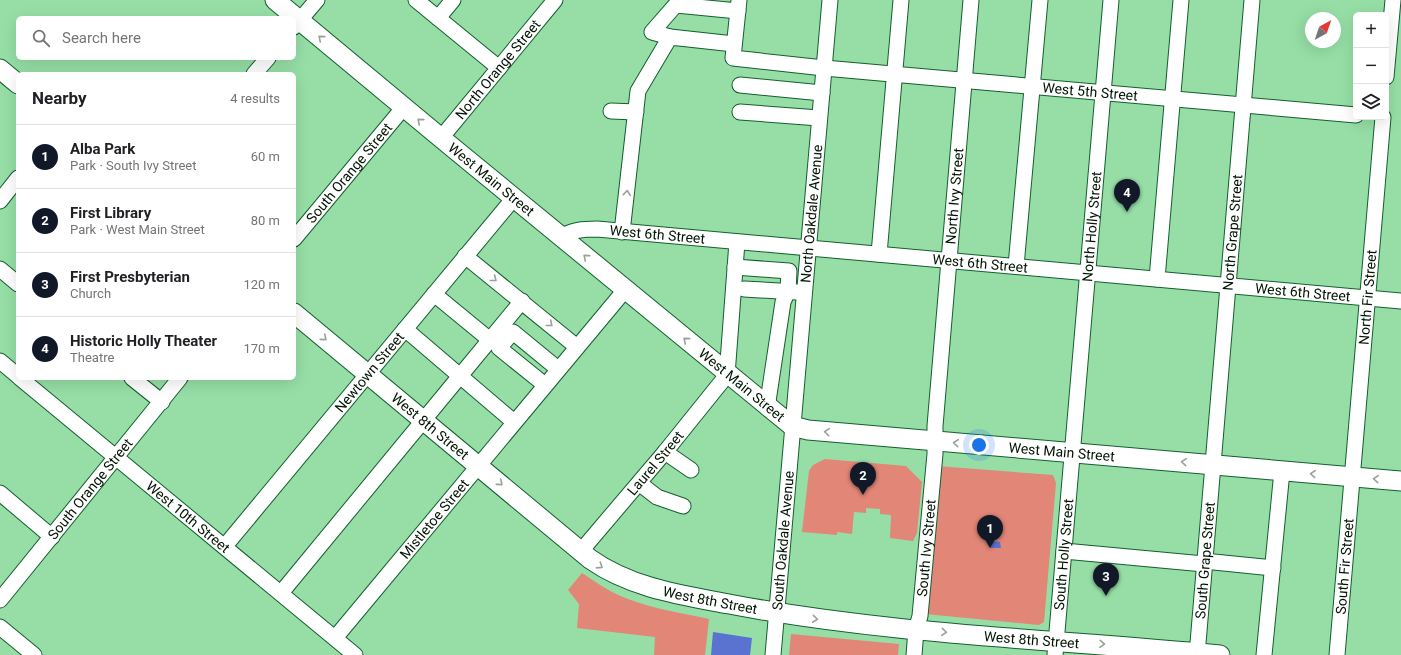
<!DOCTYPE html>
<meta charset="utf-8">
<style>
body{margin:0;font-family:Roboto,sans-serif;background:#f6f6f6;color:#202124}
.controls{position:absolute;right:12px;top:12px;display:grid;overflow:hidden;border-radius:6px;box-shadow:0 4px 16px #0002}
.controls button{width:36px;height:36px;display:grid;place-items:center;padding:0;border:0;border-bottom:1px solid #e0e0e0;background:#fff;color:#202124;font:20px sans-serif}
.compass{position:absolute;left:1305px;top:12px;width:36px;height:36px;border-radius:50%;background:#fff;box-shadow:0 4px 16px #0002;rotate:40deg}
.you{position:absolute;left:979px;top:445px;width:14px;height:14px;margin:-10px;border:3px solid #fff;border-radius:50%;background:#1a73e8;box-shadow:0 0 0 6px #1a73e833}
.badge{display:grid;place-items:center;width:26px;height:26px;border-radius:50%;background:#111827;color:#fff;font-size:13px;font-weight:700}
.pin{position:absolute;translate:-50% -33px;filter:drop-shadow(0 1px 2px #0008)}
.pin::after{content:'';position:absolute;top:21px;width:14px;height:12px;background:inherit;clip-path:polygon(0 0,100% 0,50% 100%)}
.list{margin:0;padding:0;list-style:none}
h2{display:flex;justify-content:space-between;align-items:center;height:52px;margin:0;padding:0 16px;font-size:17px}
h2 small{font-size:13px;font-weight:400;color:#757577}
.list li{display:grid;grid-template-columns:26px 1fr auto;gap:12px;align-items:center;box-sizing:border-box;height:64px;padding:0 16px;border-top:1px solid #e0e0e0}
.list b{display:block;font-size:15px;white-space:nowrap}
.list p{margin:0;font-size:13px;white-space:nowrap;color:#757577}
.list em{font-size:13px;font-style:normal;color:#757577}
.icon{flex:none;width:22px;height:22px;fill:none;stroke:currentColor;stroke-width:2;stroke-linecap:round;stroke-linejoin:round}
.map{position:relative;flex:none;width:1401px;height:655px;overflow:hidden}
.search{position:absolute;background:#fff;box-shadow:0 4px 16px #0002;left:16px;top:16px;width:280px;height:44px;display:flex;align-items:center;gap:10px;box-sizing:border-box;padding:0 14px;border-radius:6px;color:#757577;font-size:15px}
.panel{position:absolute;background:#fff;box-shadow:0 4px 16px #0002;left:16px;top:72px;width:280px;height:308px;border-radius:6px}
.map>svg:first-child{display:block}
.green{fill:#e28677}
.water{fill:#5a73d0}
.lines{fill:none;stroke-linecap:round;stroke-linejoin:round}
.minor-casing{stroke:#125f2e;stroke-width:17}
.major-casing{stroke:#125f2e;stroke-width:21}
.minor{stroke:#fff;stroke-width:15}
.major{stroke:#fff;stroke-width:19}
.oneway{stroke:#99a19a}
.labels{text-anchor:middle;stroke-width:4;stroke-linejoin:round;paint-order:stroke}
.street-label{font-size:14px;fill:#001302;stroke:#d2f6d9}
</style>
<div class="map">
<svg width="1401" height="655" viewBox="0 0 1401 655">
<rect width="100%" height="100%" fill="#96dea6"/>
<g class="green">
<path d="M825,459L906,466L922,482L917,533L913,541L890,538L891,515L880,514V509L866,508V513L854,512L852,534L837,532V535L802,532L809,471L813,465Z"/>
<path d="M937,466L1053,475L1056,483L1044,622L1039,625L925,614Z"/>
<path d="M582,573C597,583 611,593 628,599C654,609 682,613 709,619L705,655H654L655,637L577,628L579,604L568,590Z"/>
<path d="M791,634L899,644L898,655H789Z"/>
</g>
<g class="water">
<path d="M990,541L1000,542L1001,548H990Z"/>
<path d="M713,632L752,638L750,655H711Z"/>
</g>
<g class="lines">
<defs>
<g id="minor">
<path d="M416,0L499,68"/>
<path id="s1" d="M739,0L733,58L824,68L1356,115"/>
<path d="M676,5L738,11"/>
<path d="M438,18L453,0"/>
<path d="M294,27L317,0"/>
<path d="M670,37L652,32L680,0"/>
<path d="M254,74L268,58"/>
<path d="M1386,77L1393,0"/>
<path d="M740,85L822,93"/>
<path d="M611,111L636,112"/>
<path d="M740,112L819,118"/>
<path id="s2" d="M441,138L555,0"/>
<path d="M0,201L18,178"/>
<path d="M622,232L638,91L670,37L734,44"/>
<path id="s3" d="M561,237C572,230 583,229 597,229L1401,301"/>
<path id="s4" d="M294,239L404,107"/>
<path d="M879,254L901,0"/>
<path d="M465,256L577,347"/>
<path d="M1016,266L1040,0"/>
<path d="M735,267L789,271L788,291L783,302L767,408"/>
<path d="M0,269L18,284"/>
<path d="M1157,279L1181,0"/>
<path d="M744,289L797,292"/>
<path d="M434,294L490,340"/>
<path d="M0,361L18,376"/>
<path id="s5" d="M20,378L355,655"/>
<path d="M132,378L162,402"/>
<path d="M545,385L499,348L513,332L558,369"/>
<path d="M514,422L460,376L522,301"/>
<path d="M665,452L691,470"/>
<path d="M639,483L657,497L683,506"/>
<path d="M0,493L52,537"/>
<path id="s6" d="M225,546L514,198"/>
<path id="s7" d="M581,551L665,452L727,375L737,242"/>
<path d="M1064,551L1204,564"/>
<path d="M1204,561L1273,568"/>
<path d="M281,593L460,376L405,329"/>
<path id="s8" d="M0,600L180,378"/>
<path d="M0,627L34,655"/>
<path id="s9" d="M335,638L625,290"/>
<path id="s10" d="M773,655L830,0"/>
<path id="s11" d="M914,655L916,630L920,616L935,454V426L971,0"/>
<path id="s12" d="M1055,655L1111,0"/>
<path id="s13" d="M1197,655L1252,0"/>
<path d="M1264,655L1282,471"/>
<path id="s14" d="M1337,655L1383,117"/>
</g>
<g id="major">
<path id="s15" d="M275,0L441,138L792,426L808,430L1401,481"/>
<path d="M0,69L18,84"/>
<path id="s16" d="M294,313L590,559C631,588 681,595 729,604C891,635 1056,639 1220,655"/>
</g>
</defs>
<use href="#minor" class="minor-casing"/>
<use href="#major" class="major-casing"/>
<use href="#minor" class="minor"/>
<use href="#major" class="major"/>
</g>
<defs><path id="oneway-chevron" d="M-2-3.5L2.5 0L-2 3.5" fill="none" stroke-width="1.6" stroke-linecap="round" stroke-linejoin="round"/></defs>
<g class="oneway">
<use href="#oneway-chevron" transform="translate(321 38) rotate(-140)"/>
<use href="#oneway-chevron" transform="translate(420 121) rotate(-139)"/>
<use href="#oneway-chevron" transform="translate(627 193) rotate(-84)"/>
<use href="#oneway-chevron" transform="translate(586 257) rotate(-140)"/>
<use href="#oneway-chevron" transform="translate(494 279) rotate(38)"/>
<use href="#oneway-chevron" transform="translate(550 324) rotate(39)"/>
<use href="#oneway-chevron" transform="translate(324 338) rotate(40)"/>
<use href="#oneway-chevron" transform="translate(686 340) rotate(-140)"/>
<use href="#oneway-chevron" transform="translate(827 432) rotate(-175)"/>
<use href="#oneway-chevron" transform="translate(956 443) rotate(-175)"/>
<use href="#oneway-chevron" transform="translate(1184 462) rotate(-175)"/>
<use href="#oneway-chevron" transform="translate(1313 474) rotate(-175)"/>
<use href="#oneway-chevron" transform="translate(1376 479) rotate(-175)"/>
<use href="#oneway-chevron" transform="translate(500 483) rotate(40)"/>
<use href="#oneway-chevron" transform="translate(600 566) rotate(33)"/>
<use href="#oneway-chevron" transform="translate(815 619) rotate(6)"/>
<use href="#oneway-chevron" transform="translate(944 632) rotate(5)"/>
<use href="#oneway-chevron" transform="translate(1102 644) rotate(4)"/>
</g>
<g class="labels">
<g class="street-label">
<text dy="5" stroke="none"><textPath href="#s2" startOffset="89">North Orange Street</textPath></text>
<text dy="5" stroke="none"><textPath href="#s1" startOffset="417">West 5th Street</textPath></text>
<text dy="5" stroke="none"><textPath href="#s4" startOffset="86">South Orange Street</textPath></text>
<text dy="5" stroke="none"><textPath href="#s15" startOffset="281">West Main Street</textPath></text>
<text dy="5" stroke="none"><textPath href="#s11" startOffset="461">North Ivy Street</textPath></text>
<text dy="5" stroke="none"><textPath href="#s10" startOffset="443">North Oakdale Avenue</textPath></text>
<text dy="5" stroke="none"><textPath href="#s12" startOffset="430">North Holly Street</textPath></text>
<text dy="5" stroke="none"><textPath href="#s13" startOffset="424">North Grape Street</textPath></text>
<text dy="5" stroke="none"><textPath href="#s3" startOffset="98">West 6th Street</textPath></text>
<text dy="5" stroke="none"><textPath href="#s3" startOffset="422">West 6th Street</textPath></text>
<text dy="5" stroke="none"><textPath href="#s3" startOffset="746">West 6th Street</textPath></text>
<text dy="5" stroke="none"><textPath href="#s14" startOffset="359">North Fir Street</textPath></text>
<text dy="5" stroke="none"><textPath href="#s6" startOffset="226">Newtown Street</textPath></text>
<text dy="5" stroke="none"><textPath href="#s15" startOffset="605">West Main Street</textPath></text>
<text dy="5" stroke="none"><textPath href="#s16" startOffset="177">West 8th Street</textPath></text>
<text dy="5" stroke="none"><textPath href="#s15" startOffset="941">West Main Street</textPath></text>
<text dy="5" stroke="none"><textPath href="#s7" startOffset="115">Laurel Street</textPath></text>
<text dy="5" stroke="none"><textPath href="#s8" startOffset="143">South Orange Street</textPath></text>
<text dy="5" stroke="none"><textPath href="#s5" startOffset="218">West 10th Street</textPath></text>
<text dy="5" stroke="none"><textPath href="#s9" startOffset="155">Mistletoe Street</textPath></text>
<text dy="5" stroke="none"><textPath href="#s10" startOffset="115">South Oakdale Avenue</textPath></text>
<text dy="5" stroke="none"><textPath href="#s11" startOffset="108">South Ivy Street</textPath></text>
<text dy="5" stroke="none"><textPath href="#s12" startOffset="101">South Holly Street</textPath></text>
<text dy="5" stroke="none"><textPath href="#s13" startOffset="95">South Grape Street</textPath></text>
<text dy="5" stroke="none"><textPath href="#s14" startOffset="89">South Fir Street</textPath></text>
<text dy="5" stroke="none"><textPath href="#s16" startOffset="513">West 8th Street</textPath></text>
<text dy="5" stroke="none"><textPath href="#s16" startOffset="837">West 8th Street</textPath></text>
</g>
</g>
</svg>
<div class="controls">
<button>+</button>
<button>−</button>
<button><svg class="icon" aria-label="layers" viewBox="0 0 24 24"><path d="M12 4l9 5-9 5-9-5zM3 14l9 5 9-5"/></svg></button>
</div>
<svg class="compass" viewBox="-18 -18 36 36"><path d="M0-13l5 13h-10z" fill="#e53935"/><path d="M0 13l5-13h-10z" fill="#757577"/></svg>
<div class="you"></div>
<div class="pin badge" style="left:990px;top:548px">1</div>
<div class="pin badge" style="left:863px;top:495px">2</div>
<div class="pin badge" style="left:1106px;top:596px">3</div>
<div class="pin badge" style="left:1127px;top:212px">4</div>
<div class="search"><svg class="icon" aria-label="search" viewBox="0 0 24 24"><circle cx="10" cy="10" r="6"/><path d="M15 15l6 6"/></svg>Search here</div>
<section class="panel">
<h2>Nearby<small>4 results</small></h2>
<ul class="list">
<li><span class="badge">1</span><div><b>Alba Park</b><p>Park · South Ivy Street</p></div><em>60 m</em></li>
<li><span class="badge">2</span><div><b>First Library</b><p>Park · West Main Street</p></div><em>80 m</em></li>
<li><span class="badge">3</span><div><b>First Presbyterian</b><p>Church</p></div><em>120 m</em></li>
<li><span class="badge">4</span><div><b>Historic Holly Theater</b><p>Theatre</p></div><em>170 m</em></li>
</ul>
</section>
</div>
